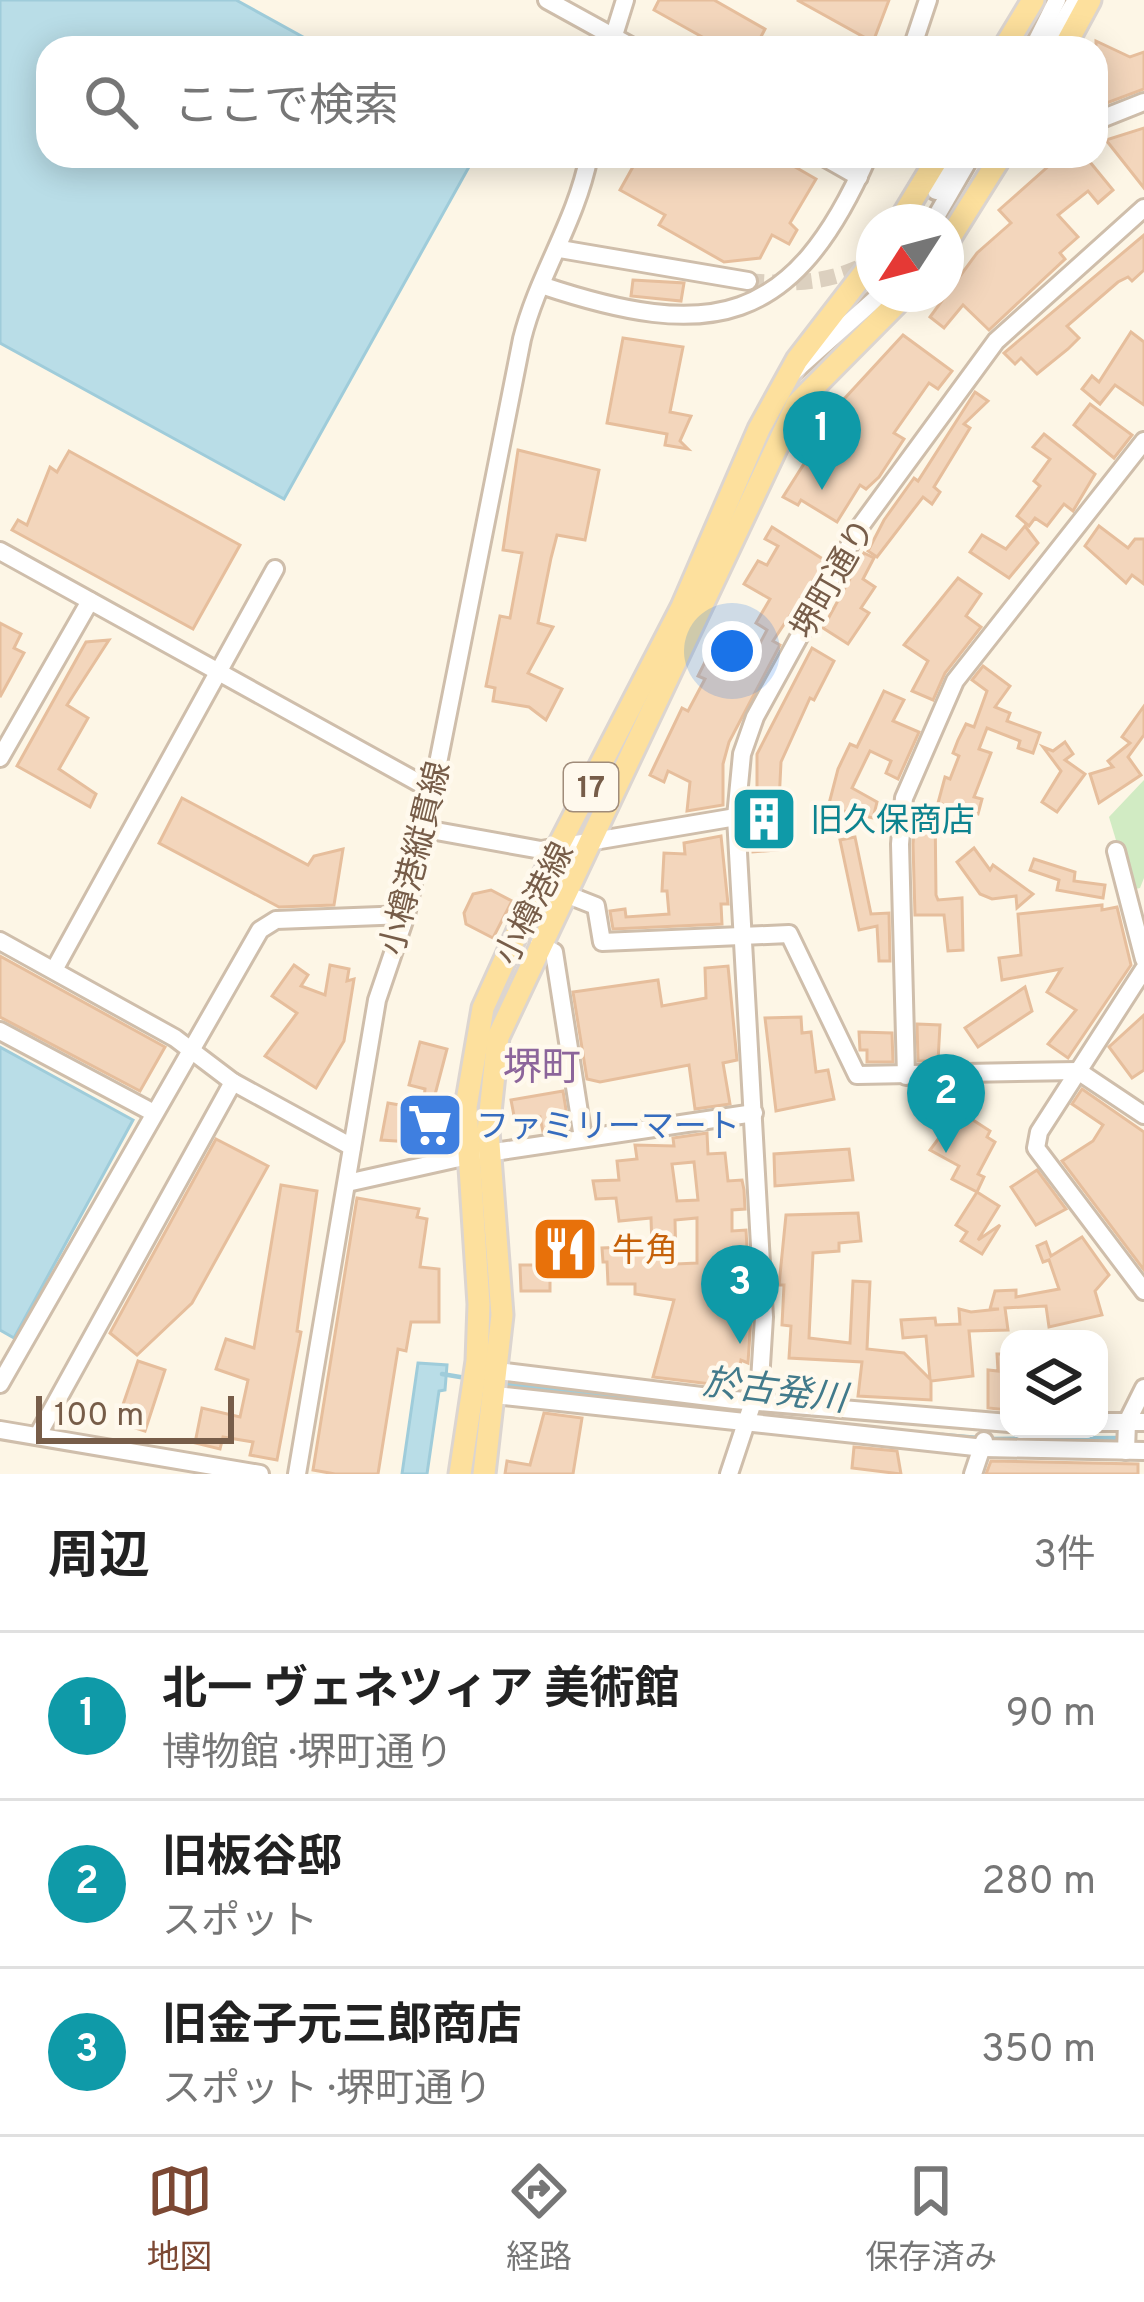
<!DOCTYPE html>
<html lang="ja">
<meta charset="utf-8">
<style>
body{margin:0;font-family:Overpass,"Noto Sans JP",sans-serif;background:#f6f6f6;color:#222}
.controls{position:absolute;right:36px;bottom:36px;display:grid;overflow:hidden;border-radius:24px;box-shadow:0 6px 30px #0003}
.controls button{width:108px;height:108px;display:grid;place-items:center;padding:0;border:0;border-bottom:3px solid #e0e0e0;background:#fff;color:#222;font:60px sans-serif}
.compass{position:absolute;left:856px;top:204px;width:108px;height:108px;border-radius:50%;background:#fff;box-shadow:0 6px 30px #0003;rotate:234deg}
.scale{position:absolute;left:36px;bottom:30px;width:198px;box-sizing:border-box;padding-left:12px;border:6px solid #775d49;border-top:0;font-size:33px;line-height:42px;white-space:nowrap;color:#775d49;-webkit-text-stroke:9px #fff9ed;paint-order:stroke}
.you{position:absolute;left:732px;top:651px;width:42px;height:42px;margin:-30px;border:9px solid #fff;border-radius:50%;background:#1a73e8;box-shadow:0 0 0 18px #1a73e833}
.badge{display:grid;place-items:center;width:78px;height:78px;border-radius:50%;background:#7c4833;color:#fff;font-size:39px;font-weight:700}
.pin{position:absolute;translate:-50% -99px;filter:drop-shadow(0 3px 6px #0008)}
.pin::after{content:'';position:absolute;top:63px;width:42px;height:36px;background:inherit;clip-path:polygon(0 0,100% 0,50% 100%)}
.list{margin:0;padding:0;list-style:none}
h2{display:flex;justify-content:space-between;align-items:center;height:156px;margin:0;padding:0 48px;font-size:51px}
h2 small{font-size:39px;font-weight:400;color:#767676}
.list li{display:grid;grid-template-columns:78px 1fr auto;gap:36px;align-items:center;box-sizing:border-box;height:168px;padding:0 48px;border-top:3px solid #e0e0e0}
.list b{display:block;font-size:45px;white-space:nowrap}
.list p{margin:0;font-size:39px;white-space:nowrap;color:#767676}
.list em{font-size:39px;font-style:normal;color:#767676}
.icon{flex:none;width:66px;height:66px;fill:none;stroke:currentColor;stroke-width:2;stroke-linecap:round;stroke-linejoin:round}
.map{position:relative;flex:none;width:1144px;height:1474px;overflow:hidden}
.search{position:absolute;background:#fff;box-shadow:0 6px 30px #0003;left:36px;right:36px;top:36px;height:132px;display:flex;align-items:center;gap:30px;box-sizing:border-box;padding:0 42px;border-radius:36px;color:#767676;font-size:45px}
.sheet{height:660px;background:#fff}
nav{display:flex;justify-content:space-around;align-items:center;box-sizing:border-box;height:168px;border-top:3px solid #e0e0e0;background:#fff;font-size:33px;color:#767676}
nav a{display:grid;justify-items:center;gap:6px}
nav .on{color:#7c4833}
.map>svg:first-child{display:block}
.green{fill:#d1ebc3}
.water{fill:#b9dde7;stroke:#9fccda;stroke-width:3}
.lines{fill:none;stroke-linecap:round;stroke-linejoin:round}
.stream{stroke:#9fccda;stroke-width:4.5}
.building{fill:#f3d6bc;stroke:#e6be9c;stroke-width:3;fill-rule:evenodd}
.minor-tunnel{stroke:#dcd0bf;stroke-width:16;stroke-dasharray:16 8;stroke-linecap:butt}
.minor-casing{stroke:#cfbeab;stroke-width:22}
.major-casing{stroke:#dcd5d0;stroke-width:27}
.minor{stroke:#fff;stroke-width:16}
.major{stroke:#fde09d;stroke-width:21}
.labels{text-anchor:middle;stroke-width:9;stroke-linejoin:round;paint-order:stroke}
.shield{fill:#fff9ed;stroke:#a08c7a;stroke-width:3}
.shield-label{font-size:30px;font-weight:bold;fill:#775d49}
.street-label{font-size:33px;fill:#775d49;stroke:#fff9ed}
.culture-label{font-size:33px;fill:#0d838f;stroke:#fff9ed;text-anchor:start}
.shop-label{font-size:33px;fill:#366cbe;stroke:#fff9ed;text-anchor:start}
.food-label{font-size:33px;fill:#c56008;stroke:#fff9ed;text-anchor:start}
.water-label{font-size:36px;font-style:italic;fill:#427a8b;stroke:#fff9ed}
.quarter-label{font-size:39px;fill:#8c659b;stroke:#fff9ed}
</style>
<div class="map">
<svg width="1144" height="1474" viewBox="0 0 1144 1474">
<rect width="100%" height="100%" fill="#fdf6e6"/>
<path class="green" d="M1144,780V878L1140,888L1131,890L1109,817Z"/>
<g class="water">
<path d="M0,0H236L323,48H48V156H475L284,499L0,343Z"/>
<path d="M0,1047L133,1120L14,1338L0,1330Z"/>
<path d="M418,1363L447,1365L445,1390L439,1391L427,1474H402Z"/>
</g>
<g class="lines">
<g class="stream">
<path d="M442,1374L466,1378"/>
<path d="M501,1384L746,1414"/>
<path d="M942,1435L979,1438"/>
<path d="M990,1439L1117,1438"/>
</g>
</g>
<g class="building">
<path d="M659,0H714L765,29L755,48H722L654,10Z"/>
<path d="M797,0H889L873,42Z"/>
<path d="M1096,41L1130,57L1144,52V89L1096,107Z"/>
<path d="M1144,128V188L1106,140Z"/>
<path d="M639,156H776L816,179L790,223L797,230L789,244L772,235L760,258L724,262L659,225L665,215L620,190Z"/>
<path d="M1060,156L1064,161L1085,156L1113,190L1098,203L1088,191L1058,215L1078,237L1060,253L1065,259L989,330L963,305L944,328L930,317L977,253L1011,223L999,210Z"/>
<path d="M1144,235V270L1132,281L1128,277L1118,282L1067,326L1079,338L1068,349L1037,374L1021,358L1015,364L1004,353Z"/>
<path d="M633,280L684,283L681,301L631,296Z"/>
<path d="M1131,332L1144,342V405L1115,385L1100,404L1082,389L1092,376L1099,382Z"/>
<path d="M903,335L952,371L938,389L929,383L894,433L904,439L879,477L866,489L860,485L837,522L801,500L798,505L783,497L812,451L804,445L810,436Z"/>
<path d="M623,338L683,347L670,412L691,416L680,441L688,449L665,445L667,434L607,423Z"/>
<path d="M975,392L988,401L964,424L970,428L934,487L940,492L932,504L923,497L877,557L868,551L884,520L914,478L918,481Z"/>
<path d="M1090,404L1132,435L1114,458L1074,425Z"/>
<path d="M1044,434L1095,474L1073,511L1064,504L1047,526L1035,518L1029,526L1017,516L1040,486L1034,481L1050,459L1033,447Z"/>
<path d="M518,450L599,470L585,540L557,535L551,558L538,623L553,627L528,673L562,689L546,720L529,707L493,701L495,688L486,686L500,616L510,618L522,553L503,550Z"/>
<path d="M69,451L240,545L193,629L12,530L18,520L27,525L50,467L57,472Z"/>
<path d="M1025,526L1038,543L1009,578L970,552L982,535L1006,549Z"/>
<path d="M1099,526L1128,548L1135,539H1144V584L1132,575L1126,583L1085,546Z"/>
<path d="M772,527L826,561L773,641L780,645L729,742L723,764V805L687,811L690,782L668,771L664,782L650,775L682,708L688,711L705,679L698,676L713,646L752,658L767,630L756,623L770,599L744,584L758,561L767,565L778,546L765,539Z"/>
<path d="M864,553L874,558L863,579L875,587L861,608L869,613L848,644L823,628Z"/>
<path d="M958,578L981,594L966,616L981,627L945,673L933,700L912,691L928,661L904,645Z"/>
<path d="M0,623L21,634L14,648L24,653L0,697Z"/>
<path d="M109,640L67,705L88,718L59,769L96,794L90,807L17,766L86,642Z"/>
<path d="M812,648L834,661L814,700L810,698L781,762L779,803H773L778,850L753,852L750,802L751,794H757V754Z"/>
<path d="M983,666L1010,686L995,707L1010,713L1007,721L1040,733L1033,753L1018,748L1020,741L987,728L979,749L991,753L974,797L982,799L978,814L938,803L945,777L950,779L959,756L953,753L958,740L966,724L974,727L987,691L972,680Z"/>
<path d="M884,691L904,700L893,721L919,732L898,779L886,773L891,761L870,751L852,788L877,802L873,818L844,811L841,822L825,819L838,769L850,744L857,747Z"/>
<path d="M1144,706V735L1128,757L1141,775L1099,803L1090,774L1113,767L1108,761L1130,743L1122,737Z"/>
<path d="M1065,742L1073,754L1065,760L1085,774L1057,812L1042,802L1061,771L1043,747L1053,751Z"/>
<path d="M182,798L308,865L314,856L343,849L334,905L279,907L159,843Z"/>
<path d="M923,806L935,807L936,895L938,900L962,898L963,950L948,951L944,915H915L913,844L916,808Z"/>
<path d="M721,836L728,904H721L722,924L613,929L610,911L625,909L626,917L669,914L667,891H662L664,853L685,854L684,843Z"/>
<path d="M855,837L871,914L889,913L890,961H879L877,926L859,930L840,840Z"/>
<path d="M974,848L990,870L993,865L1033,894L1017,908L1016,896L992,899L980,894L957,862Z"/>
<path d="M1034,859L1075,872L1074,881L1105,885L1103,898L1057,890L1059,880L1030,870Z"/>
<path d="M491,890L512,901L493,938L466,924L464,913L473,894Z"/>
<path d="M1102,905V910L1117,907L1131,965L1068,1058L1048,1044L1076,1010L1047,992L1061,969L1002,980L999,958L1021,955L1018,914Z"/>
<path d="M0,956L165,1047L140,1091L0,1017Z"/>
<path d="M294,965L308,975L301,986L325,995L330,965L349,969L347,981L354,979L344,1041L316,1088L265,1056L297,1013L272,996Z"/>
<path d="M728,966L737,1060L723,1063L730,1104L695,1109L689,1065L600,1082L587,1079L573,992L658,980L662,1006L706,998L705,968Z"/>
<path d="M1025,987L1032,1011L978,1047L965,1028Z"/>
<path d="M1144,1015V1070L1132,1078L1109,1047Z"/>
<path d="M801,1017L802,1033L811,1032L816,1072L828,1070L834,1099L776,1111L765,1018Z"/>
<path d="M917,1024L940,1025L938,1061H918Z"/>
<path d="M859,1032L892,1033L893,1062H867V1050H860Z"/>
<path d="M420,1042L447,1049L432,1106L436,1107L433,1133L428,1143L381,1140L388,1103L423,1109L425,1089L409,1085Z"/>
<path d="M1082,1089L1144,1132V1270L1062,1161L1093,1141L1103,1125L1072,1104Z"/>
<path d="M563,1091L569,1128L543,1132L540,1117L515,1121L511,1100Z"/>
<path d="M959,1111L990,1131L987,1137L995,1142L978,1174L984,1177L977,1192L952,1179L959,1166L930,1150Z"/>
<path d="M707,1133L708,1154L725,1153L728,1181L742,1180L744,1190L745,1209L732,1210V1231L746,1230L751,1317L748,1363L741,1360L736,1387L653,1377L674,1300L635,1294V1284H608L607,1262H603L602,1248L652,1246L651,1218L619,1221L616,1198L596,1199L593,1181L619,1180L617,1161L637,1159L635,1145L674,1146L673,1138ZM694,1162L698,1200L677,1201L672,1164ZM697,1218V1263L676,1264L675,1220Z"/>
<path d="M216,1139L268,1166L192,1303L137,1355L110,1333Z"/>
<path d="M849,1149L853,1180L775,1186L774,1154Z"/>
<path d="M1037,1170L1066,1209L1036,1225L1011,1187Z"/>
<path d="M281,1185L317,1191L297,1331L301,1332L277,1460L250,1455L253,1442L223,1437L220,1449L195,1443L202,1408L240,1417L248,1380L216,1369L226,1339L254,1348Z"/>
<path d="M977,1192L999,1206L978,1240L1000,1225L982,1254L961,1241L967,1232L956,1225Z"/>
<path d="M357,1198L419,1209L417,1217L427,1219L420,1267L439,1269V1322H411L406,1351L398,1349L378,1474H335L313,1470Z"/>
<path d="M858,1213L861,1241L839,1243V1251L813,1253L809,1338L850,1343L853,1281L870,1282L867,1349L904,1353L930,1379L926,1336L903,1338L901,1320L935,1318L936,1325L960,1324L959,1309L971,1312L999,1309H990L995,1291L1016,1290V1297L1059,1289L1049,1260L1043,1262L1037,1246L1046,1242L1051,1256L1082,1237L1109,1275L1095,1291L1102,1315L1049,1327L1046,1306L1005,1308L1008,1330L969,1331L973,1376L931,1381V1400L858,1396L862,1362L789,1358L791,1326L782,1325L784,1285H779L786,1215Z"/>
<path d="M593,1232L594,1258L544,1260L543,1235Z"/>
<path d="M520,1265H550V1291H521Z"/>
<path d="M997,1354H1009V1410L988,1408V1370L998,1371Z"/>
<path d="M138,1361L165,1370L145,1431L117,1422Z"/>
<path d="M544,1413L582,1418L573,1474H505L507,1461L530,1465Z"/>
<path d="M854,1447L897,1451L901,1474L852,1468Z"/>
<path d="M991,1461L1138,1464V1474H986Z"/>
</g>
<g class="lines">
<g class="minor-tunnel">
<path d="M919,222L936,191"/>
<path d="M748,281C794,285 832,283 873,261"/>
</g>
<defs>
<g id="minor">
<path d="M547,0L634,48"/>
<path d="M610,48L625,0"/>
<path d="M912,48L928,0"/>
<path d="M1033,48L1057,0"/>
<path d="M1047,48L1076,0"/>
<path d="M1096,121L1144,102"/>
<path d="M822,156L859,177"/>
<path d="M936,191L957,156"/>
<path d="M933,222L971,156"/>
<path d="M560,249L748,281"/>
<path d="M541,285C711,342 793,327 868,156"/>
<path d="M789,376L881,294"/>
<path d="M0,551L432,790"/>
<path d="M0,758L90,601"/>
<path d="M425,829L541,850L736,817"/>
<path d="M1116,851L1144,959"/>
<path d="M563,893L596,906L602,942L789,934L857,1075L1078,1071L1144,1115"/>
<path d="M0,941L175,1038L233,1082L352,1147"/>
<path d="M539,944L554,952L583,1138"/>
<path d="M1144,969L1039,1132L1036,1148L1144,1291"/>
<path d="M54,970L275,569"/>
<path d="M0,1031L152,1112"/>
<path d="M906,1076L900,844L904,798L955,681L1144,441"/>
<path d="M347,1183L468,1156L754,1113"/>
<path d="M498,1371L734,1400L1009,1423"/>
<path d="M0,1384L260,930L276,920L406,915"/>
<path d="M495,1395L984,1448L1144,1451"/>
<path d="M1099,1422H1144"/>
<path d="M0,1430L260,1474"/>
<path d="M38,1435L233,1082"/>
<path d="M1126,1451L1127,1422L1144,1388"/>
<path d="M297,1474L377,1000L406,915L425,829L522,339C538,275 576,222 589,156"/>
<path d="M729,1474L760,1381L764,1317L736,817L742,754L755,717L859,528L996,341L1144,208"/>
<path d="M973,1474L984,1441"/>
</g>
<g id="major">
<path d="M1004,48L1033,0"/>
<path d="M1064,48L1090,0"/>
<path d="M899,222L939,156"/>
<path d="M946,244L1001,156"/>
<path d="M460,1474L477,1361L479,1304L466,1107L483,1008L541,880L682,607L759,429L797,360L874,260"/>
<path d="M484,1474L502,1315L488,1131L498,1037L797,404L906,294"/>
</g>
</defs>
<use href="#minor" class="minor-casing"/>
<use href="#major" class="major-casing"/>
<use href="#minor" class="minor"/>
<use href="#major" class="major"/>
</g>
<defs>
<symbol id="building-square" viewBox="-11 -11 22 22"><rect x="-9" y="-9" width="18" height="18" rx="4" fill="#0f9aa8" stroke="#fff9ed"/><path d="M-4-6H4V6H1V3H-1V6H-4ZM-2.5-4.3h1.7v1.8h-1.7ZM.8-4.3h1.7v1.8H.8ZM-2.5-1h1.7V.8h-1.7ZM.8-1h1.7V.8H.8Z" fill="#fff"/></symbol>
<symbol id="supermarket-square" viewBox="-11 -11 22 22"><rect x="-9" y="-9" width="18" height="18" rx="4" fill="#3f7fe0" stroke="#fff9ed"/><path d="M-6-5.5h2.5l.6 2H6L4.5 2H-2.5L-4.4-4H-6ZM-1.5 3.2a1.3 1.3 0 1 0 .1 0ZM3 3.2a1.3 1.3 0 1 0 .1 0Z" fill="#fff"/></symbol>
<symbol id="restaurant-square" viewBox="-11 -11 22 22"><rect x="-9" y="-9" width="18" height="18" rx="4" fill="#e8710a" stroke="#fff9ed"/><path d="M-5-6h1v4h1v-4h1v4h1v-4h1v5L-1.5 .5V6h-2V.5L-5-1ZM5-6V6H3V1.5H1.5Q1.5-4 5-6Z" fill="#fff"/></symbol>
</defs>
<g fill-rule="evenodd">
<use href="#building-square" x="726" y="781" width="76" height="76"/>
<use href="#supermarket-square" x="392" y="1087" width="76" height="76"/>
<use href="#restaurant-square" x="527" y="1211" width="76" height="76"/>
</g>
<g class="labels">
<rect class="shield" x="564" y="763" width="54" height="48" rx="9"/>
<g class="shield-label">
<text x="591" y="797">17</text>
</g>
<g class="street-label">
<text transform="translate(832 578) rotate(-60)" y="12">堺町通り</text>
<text transform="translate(414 858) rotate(-76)" y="12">小樽港縦貫線</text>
<text transform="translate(533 903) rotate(-63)" y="12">小樽港線</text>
</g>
<g class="culture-label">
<text x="810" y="831">旧久保商店</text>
</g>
<g class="shop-label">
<text x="476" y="1137">ファミリーマート</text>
</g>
<g class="food-label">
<text x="612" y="1261">牛角</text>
</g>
<g class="water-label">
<text transform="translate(775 1389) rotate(7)" y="13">於古発川</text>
</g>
<g class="quarter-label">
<text x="542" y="1080">堺町</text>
</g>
</g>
</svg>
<div class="controls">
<button><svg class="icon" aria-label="layers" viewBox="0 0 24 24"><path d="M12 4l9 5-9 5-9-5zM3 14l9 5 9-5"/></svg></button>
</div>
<svg class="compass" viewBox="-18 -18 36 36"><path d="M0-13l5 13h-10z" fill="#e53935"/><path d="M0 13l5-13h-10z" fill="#767676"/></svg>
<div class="scale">100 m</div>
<div class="you"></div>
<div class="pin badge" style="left:822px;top:490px;background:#0f9aa8">1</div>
<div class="pin badge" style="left:946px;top:1153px;background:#0f9aa8">2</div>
<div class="pin badge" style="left:740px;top:1344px;background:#0f9aa8">3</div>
<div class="search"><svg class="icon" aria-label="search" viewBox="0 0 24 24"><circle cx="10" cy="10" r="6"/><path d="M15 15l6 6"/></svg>ここで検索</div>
</div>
<section class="sheet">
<h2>周辺<small>3件</small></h2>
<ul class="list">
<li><span class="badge" style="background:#0f9aa8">1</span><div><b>北一 ヴェネツィア 美術館</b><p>博物館 · 堺町通り</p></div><em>90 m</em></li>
<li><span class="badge" style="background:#0f9aa8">2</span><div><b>旧板谷邸</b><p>スポット</p></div><em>280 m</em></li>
<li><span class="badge" style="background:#0f9aa8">3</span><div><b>旧金子元三郎商店</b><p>スポット · 堺町通り</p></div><em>350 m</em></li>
</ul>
</section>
<nav>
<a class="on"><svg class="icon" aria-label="map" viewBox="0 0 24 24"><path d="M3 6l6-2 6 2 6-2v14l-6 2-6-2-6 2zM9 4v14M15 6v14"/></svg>地図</a>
<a><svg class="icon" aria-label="directions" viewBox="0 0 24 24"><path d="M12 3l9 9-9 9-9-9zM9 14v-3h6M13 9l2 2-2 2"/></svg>経路</a>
<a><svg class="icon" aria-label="saved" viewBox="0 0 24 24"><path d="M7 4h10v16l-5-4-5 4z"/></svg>保存済み</a>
</nav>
